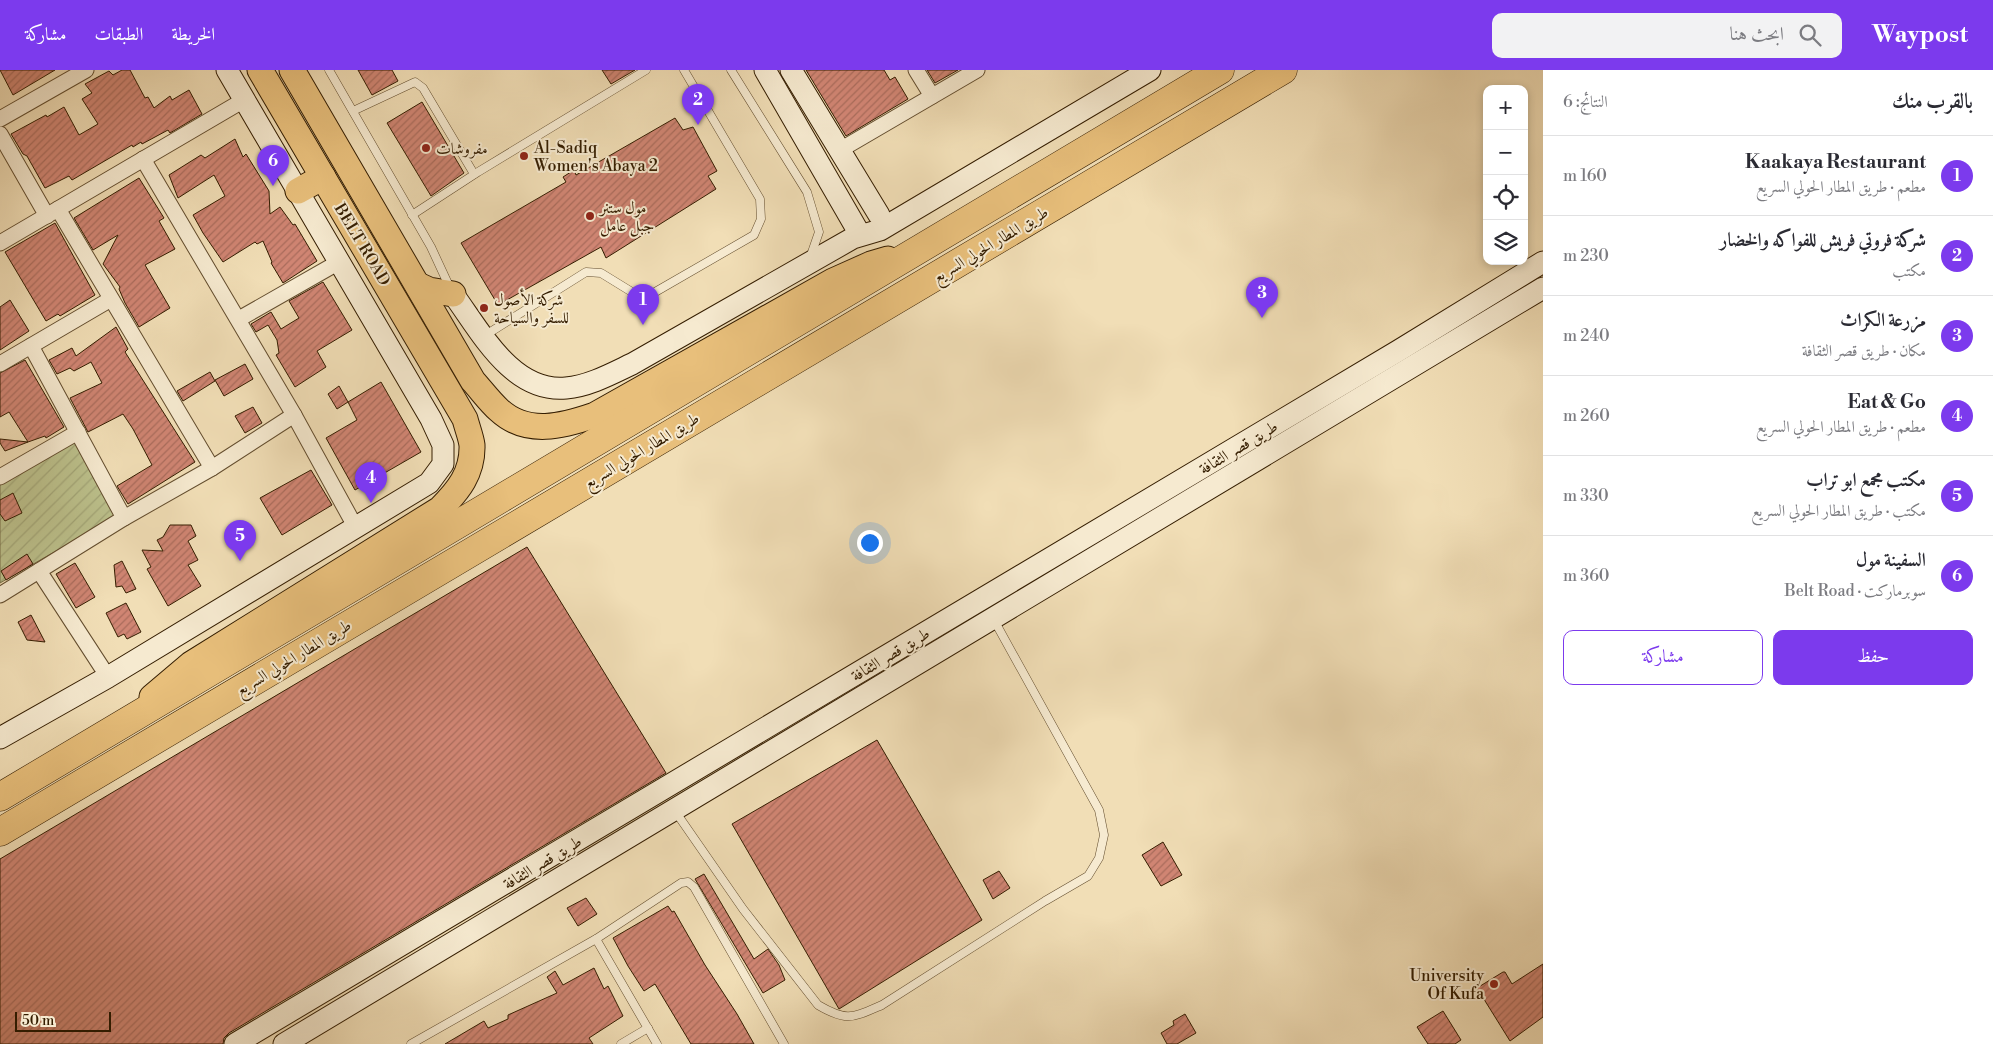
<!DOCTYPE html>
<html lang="ar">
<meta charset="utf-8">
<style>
body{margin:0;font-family:"Libre Bodoni",Amiri,serif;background:#f2f2f3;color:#2b2b33;direction:rtl}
.controls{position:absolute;right:15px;top:15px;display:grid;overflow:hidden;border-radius:10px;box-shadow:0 2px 8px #0003}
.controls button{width:45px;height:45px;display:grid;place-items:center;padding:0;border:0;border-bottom:1px solid #e1e1e2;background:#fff;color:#2b2b33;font:25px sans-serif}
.scale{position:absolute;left:15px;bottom:12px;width:96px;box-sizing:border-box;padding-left:5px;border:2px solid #341d00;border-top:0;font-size:14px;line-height:18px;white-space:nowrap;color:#341d00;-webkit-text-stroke:4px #f6ead0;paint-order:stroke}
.you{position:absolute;left:869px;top:472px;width:18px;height:18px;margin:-12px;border:4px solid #fff;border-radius:50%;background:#1a73e8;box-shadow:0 0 0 8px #1a73e833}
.badge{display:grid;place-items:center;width:32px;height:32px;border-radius:50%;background:#7c3aed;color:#fff;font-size:16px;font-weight:700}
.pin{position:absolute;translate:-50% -41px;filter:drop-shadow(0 1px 2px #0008)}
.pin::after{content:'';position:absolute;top:26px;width:18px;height:15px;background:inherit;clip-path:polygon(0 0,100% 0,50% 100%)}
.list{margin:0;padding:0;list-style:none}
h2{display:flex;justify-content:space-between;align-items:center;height:65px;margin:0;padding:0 20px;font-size:21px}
h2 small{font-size:16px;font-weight:400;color:#7c7c81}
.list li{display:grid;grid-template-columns:32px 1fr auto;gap:15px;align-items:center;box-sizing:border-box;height:80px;padding:0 20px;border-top:1px solid #e1e1e2}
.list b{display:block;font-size:19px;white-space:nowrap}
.list p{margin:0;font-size:16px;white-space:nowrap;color:#7c7c81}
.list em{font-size:16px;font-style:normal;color:#7c7c81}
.actions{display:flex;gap:10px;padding:15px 20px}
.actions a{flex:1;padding:11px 0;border:1px solid #7c3aed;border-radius:10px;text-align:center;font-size:18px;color:#7c3aed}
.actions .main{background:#7c3aed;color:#fff}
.icon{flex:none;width:28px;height:28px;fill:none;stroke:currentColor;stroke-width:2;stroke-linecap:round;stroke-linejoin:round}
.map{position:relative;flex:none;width:1543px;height:974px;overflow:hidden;direction:ltr}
header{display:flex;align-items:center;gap:30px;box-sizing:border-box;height:70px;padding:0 25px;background:#7c3aed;color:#fff}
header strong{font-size:24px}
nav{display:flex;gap:28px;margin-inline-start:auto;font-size:18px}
.search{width:350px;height:45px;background:#f2f2f3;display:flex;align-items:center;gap:12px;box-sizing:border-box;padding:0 18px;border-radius:10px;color:#7c7c81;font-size:19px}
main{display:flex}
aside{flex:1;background:#fff}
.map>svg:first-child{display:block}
.garden{fill:url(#garden-furrows);stroke:#786f46}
.building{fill:url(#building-hatch);stroke:#341d00}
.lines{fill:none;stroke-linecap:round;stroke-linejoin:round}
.lane-casing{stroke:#634d2e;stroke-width:9}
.street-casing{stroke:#634d2e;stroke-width:17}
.secondary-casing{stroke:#341d00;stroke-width:23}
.primary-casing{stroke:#341d00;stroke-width:27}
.highway-casing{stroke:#341d00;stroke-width:29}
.lane{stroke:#f6ead0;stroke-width:8}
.street{stroke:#f6ead0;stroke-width:15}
.secondary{stroke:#f6ead0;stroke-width:21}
.primary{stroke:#e8bf7b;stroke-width:25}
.highway{stroke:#e8bf7b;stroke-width:28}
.poi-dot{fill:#8f2418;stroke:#f6ead0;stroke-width:2}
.labels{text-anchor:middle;stroke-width:4;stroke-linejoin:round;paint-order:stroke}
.poi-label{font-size:16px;fill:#341d00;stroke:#f6ead0;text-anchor:start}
.street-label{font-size:16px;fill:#341d00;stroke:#f6ead0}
</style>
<header>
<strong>Waypost</strong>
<div class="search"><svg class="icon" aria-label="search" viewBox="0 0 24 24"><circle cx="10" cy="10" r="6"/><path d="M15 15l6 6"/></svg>ابحث هنا</div>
<nav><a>الخريطة</a><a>الطبقات</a><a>مشاركة</a></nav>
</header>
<main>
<aside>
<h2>بالقرب منك<small>النتائج: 6</small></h2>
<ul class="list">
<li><span class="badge">1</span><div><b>Kaakaya Restaurant</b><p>مطعم · طريق المطار الحولي السريع</p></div><em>160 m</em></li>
<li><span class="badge">2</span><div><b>شركة فروتي فريش للفواكه والخضار</b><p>مكتب</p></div><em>230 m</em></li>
<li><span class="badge">3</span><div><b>مزرعة الكراث</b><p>مكان · طريق قصر الثقافة</p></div><em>240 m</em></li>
<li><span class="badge">4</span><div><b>Eat &amp; Go</b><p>مطعم · طريق المطار الحولي السريع</p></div><em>260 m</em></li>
<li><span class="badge">5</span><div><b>مكتب مجمع ابو تراب</b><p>مكتب · طريق المطار الحولي السريع</p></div><em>330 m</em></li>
<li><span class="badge">6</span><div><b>السفينة مول</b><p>سوبرماركت · Belt Road</p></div><em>360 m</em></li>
</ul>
<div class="actions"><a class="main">حفظ</a><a>مشاركة</a></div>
</aside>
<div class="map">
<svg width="1543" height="974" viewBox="0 0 1543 974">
<defs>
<pattern id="garden-furrows" width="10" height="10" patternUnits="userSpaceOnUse" patternTransform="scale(1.25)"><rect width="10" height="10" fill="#bcc18c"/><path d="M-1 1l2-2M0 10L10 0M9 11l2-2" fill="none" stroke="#a2a577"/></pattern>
<pattern id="building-hatch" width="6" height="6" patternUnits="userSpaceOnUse" patternTransform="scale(1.25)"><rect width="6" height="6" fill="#d08573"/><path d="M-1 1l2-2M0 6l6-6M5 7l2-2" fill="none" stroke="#aa6c5c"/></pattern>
</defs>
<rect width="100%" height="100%" fill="#f1deb6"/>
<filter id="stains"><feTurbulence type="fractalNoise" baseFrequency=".004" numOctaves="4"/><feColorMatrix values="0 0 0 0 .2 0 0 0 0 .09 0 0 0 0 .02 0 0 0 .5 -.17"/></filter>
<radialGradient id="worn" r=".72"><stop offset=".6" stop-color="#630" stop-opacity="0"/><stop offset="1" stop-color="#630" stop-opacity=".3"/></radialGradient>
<path class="garden" d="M77,370L119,445L0,513V414Z"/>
<g class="building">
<path d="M0,0H55L13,25Z"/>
<path d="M122,0H130L145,28L148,27L154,38L170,26L172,30L189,20L202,44L170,63L168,60L142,74L141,72L133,77L132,75L72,110L69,106L45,118L27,86L23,84L11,64L46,45L47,47L64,37L79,65L98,54L82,29L92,23L85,14L109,1L113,5Z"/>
<path d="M358,0H392L398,11L372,25Z"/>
<path d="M602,0H635L611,14Z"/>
<path d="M806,0H884L890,10L895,7L908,29L846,66Z"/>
<path d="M927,0H958L935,13Z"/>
<path d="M422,32L464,103L431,126L387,53Z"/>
<path d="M675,48L683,60L693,57L717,101L708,106L716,119L606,188L601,177L498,235L461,173L566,112L563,107L574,100L576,105Z"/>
<path d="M235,69L243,87L246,84L269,121L270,144L280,137L293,155L295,154L317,191L283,213L271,193L272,192L263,171L257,174L255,172L223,192L203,163L193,145L225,126L214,105L178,128L169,105L201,85L205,88Z"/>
<path d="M139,108L164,148L159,151L175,179L145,195L170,238L139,257L125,233L119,219L120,217L103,194L118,165L93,180L74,148Z"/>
<path d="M55,153L95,225L60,246L58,244L46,251L5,182Z"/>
<path d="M323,212L352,260L317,281L326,297L295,317L276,285L279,283L277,270L268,255L256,262L251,254L271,242L281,259L299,248L289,231Z"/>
<path d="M10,230L29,261L0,280V237Z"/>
<path d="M116,257L128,279L125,282L195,392L128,434L117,416L152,395L133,359L123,344L88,362L70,328L102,313L91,292L74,301L70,298L57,304L49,290L72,278L76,286Z"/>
<path d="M25,290L64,357L46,368L45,366L28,372L9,342L0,347V303Z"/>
<path d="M245,294L253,309L224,326L215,310Z"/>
<path d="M210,302L215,311L183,331L177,321Z"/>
<path d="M381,312L421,382L355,420L326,368L357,350L348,332Z"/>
<path d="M339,316L348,332L337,339L328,324Z"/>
<path d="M253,337L262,353L245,363L235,346Z"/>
<path d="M0,369L28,372L5,381L0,373Z"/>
<path d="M311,400L332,435L282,465L260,428Z"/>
<path d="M13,423L22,443L5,451L0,444V430Z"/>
<path d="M170,455H191L196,466L188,471L198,490L188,495L201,516L168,536L147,499L151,497L142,480L163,481L157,470L163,467Z"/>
<path d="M527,477L666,703L229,963L224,968L223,974H0V789Z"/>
<path d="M27,484L33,494L6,510L1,501Z"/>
<path d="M122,491L136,519L126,523L122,516L116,517L114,495Z"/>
<path d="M75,493L95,527L76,538L56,504Z"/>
<path d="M126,533L141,562L127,569L124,564L118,567L106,543Z"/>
<path d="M31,545L45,572L27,570L18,552Z"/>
<path d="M877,670L982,850L839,939L732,754Z"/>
<path d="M1163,772L1182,805L1161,816L1142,785Z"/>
<path d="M999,801L1010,818L993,829L983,810Z"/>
<path d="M704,804L754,889L768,879L779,895L785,910L763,923L695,809Z"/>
<path d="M586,828L597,844L578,856L567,838Z"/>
<path d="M668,836L672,842L674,841L705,895L737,944L754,974H691L655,914L644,921L628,896L613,868Z"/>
<path d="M1543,894V947L1510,971L1477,918L1503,902H1505L1512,914Z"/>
<path d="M594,898L604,919L608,916L623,946L589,968L593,974H445L484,951L488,958L508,949V945L557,923L547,907L555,901L563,915Z"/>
<path d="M1443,941L1461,970L1455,974H1428L1417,957Z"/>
<path d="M1185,944L1196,963L1177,974H1167L1161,963L1174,955L1173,951Z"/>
</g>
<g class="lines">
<defs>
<g id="lane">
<path d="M329,0L431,177L450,218"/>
<path d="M731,0L807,122L819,162L810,188"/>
<path d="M353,41L415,12L423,18L474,104"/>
<path d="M412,145L478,102L646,0"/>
<path d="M484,266L586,202L601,203L640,227L650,225L754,165L761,149L760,129L684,0"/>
<path d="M675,741L743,839L818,935C847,952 852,948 882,935L1045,831L1088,806L1099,788L1104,765L1099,740L994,550"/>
<path d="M596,869L657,974"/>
<path d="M411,974L596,869L681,813L688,812L694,817L784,974"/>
<path d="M621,974L648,958"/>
</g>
<g id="street">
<path d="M916,0L932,26"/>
<path d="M0,49L86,0"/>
<path d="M0,64L47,146"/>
<path d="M840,80L977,0"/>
<path d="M143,89L294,345L356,458"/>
<path d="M58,139L212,398"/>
<path d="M0,173L244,30"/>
<path d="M239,249L339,192"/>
<path d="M31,276L124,448"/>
<path d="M0,294L111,229"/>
<path d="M0,407L78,362"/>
<path d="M39,501L108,607"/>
<path d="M0,525L124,448L212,398L294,345"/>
</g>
<g id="secondary">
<path d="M765,0L858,161"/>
<path d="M791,0L879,145"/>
<path d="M453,224C481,262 512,323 566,318C589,316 611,304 632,294L853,168L880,160L1150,0"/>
<path d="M0,668L108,607L429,413L443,394V375L431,349L227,0"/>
<path d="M235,974L1398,281L1543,192"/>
<path d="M284,974L1543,218"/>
</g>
<g id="primary">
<path d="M292,0L473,311C482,321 490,332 499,340C527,366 563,356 595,345L833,211L871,194L888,189"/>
<path d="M298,121L323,107"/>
<path d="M418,215L429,220L453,224"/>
<path d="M152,627L191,594L440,439C458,421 473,403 472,375C471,367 467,357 465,349L260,0"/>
</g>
<g id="highway">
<path d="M0,727L1220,0"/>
<path d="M0,762L1283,0"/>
</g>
</defs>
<use href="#lane" class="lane-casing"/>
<use href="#street" class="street-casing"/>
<use href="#secondary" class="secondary-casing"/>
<use href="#primary" class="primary-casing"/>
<use href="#highway" class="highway-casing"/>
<use href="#lane" class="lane"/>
<use href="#street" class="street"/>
<use href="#secondary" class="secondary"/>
<use href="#primary" class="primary"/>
<use href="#highway" class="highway"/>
</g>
<g class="poi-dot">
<circle cx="426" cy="78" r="5"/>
<circle cx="524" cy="86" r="5"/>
<circle cx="590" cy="146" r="5"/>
<circle cx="484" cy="238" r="5"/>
<circle cx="1494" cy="914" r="5"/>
</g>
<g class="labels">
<g class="poi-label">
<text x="534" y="83">Al-Sadiq<tspan x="534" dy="18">Women's Abaya 2</tspan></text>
<text x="436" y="84">مفروشات</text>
<text x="600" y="143">مول ستنر<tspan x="600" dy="18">جبل عامل</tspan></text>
<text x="494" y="235">شركة الأصول<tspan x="494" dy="18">للسفر والسياحة</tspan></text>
<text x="1484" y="911" text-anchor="end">University<tspan x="1484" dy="18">Of Kufa</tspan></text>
</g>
<g class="street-label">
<text transform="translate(363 174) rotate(59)" y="6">BELT ROAD</text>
<text transform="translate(990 174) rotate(-31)" y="6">طريق المطار الحولي السريع</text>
<text transform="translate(1238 377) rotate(-31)" y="6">طريق قصر الثقافة</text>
<text transform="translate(641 380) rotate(-31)" y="6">طريق المطار الحولي السريع</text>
<text transform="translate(890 584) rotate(-31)" y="6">طريق قصر الثقافة</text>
<text transform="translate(293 587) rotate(-31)" y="6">طريق المطار الحولي السريع</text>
<text transform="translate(542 792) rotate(-31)" y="6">طريق قصر الثقافة</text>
</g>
</g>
<rect width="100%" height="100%" filter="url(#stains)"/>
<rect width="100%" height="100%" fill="url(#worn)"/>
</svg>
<div class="controls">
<button>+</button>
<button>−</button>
<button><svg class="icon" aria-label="locate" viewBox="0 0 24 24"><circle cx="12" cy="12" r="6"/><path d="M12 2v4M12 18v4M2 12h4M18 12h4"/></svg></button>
<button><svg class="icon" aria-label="layers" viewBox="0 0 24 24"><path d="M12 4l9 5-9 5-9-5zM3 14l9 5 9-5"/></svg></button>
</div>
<div class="scale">50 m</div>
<div class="you"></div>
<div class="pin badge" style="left:643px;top:255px">1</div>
<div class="pin badge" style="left:698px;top:55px">2</div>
<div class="pin badge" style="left:1262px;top:248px">3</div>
<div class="pin badge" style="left:371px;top:433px">4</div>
<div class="pin badge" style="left:240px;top:491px">5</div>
<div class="pin badge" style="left:273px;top:116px">6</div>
</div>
</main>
